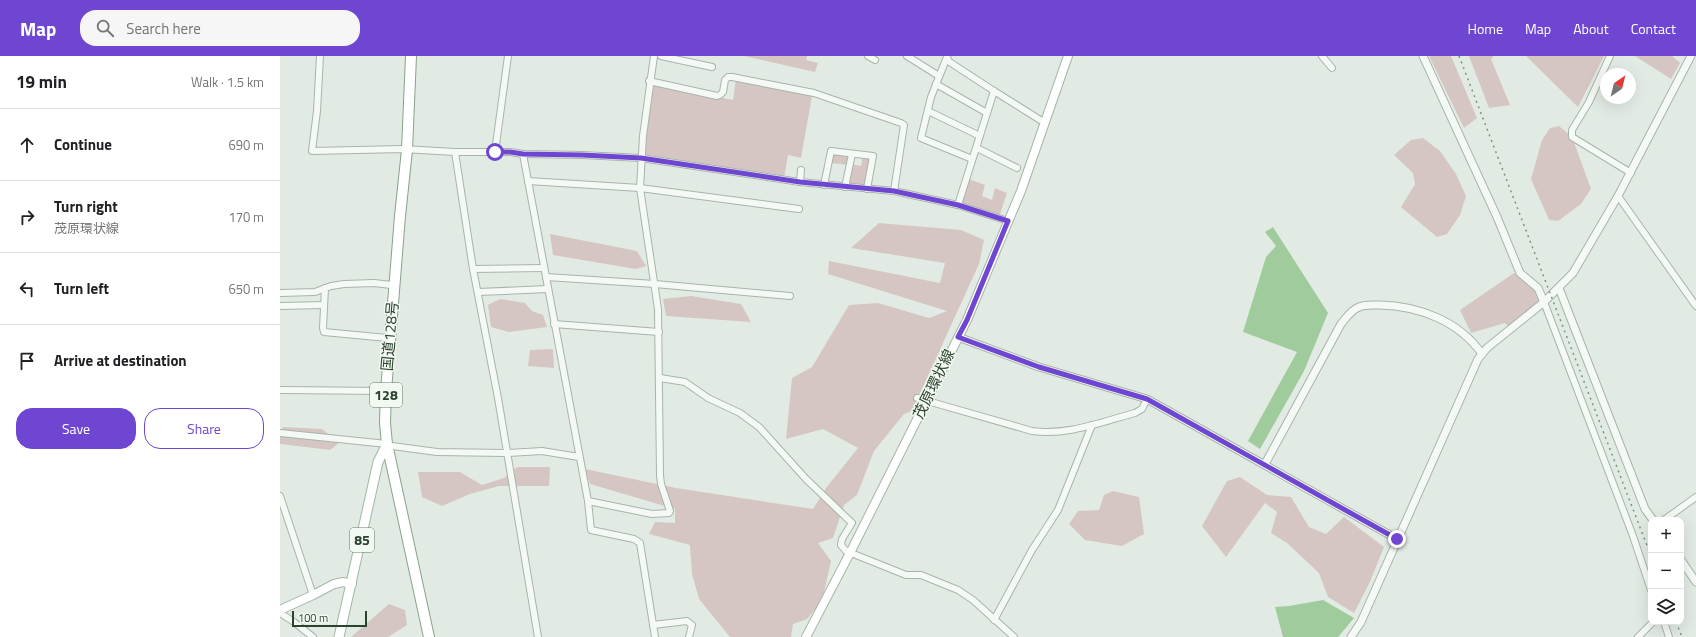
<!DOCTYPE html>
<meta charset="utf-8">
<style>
body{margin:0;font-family:"Titillium Web","Noto Sans JP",sans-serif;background:#f6f6f6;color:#202124}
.controls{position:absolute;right:12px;bottom:12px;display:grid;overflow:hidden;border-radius:8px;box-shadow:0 4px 16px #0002}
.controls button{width:36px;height:36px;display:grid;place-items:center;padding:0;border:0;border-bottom:1px solid #e0e0e0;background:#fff;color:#202124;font:20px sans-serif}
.compass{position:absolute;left:1320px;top:12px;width:36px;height:36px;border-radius:50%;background:#fff;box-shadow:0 4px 16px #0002;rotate:35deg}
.scale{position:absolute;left:12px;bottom:10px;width:75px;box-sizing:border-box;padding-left:4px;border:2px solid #2a432c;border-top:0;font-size:11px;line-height:14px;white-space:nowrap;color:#2a432c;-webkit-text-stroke:3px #f2f8f2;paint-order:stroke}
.stop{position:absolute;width:12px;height:12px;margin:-9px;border:3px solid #6e46d1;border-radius:50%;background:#fff}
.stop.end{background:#6e46d1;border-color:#fff;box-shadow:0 1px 4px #0008}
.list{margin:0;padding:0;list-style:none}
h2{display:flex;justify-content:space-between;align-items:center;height:52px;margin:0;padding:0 16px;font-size:17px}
h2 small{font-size:13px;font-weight:400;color:#757577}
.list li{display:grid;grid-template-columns:26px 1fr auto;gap:12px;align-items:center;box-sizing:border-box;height:72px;padding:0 16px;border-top:1px solid #e0e0e0}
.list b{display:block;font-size:15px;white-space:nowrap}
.list p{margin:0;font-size:13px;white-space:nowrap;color:#757577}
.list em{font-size:13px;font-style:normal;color:#757577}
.actions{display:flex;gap:8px;padding:12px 16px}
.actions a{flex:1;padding:9px 0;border:1px solid #6e46d1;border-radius:16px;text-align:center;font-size:14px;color:#6e46d1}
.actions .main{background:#6e46d1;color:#fff}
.icon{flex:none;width:22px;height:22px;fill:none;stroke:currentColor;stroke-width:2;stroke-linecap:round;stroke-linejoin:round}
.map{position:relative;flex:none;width:1416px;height:581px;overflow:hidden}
header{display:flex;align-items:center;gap:24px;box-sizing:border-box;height:56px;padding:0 20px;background:#6e46d1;color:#fff}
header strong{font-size:19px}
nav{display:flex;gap:22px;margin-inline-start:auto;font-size:14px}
.search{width:280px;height:36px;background:#f6f6f6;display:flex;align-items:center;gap:10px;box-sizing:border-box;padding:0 14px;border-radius:16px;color:#757577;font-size:15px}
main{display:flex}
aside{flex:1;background:#fff}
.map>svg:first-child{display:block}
.green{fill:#d5c6c3}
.water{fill:#9fcb9d}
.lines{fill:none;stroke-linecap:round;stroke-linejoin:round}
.minor-casing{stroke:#a7b5a8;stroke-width:8}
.tertiary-casing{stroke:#a7b5a8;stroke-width:9}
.secondary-casing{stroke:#a7b5a8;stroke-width:10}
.primary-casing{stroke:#a1b7a2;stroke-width:11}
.trunk-casing{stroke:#89a28a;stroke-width:12}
.minor{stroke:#f5f9f5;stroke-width:6}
.tertiary{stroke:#f5f9f5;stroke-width:7}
.secondary{stroke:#fff;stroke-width:8}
.primary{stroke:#fff;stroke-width:9}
.trunk{stroke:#fff;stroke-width:10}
.rail{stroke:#7b957d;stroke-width:1.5;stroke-dasharray:2 4;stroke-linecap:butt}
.route{stroke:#6e46d1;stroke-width:5}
.labels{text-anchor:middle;stroke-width:3;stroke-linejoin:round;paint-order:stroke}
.shield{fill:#f2f8f2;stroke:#667967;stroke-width:1}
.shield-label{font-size:14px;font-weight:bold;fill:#2a432c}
.street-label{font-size:15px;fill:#2a432c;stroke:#f2f8f2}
</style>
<header>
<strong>Map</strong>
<div class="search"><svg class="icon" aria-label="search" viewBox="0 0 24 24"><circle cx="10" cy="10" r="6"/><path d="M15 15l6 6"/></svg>Search here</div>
<nav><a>Home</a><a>Map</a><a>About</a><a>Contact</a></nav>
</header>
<main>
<aside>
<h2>19 min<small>Walk · 1.5 km</small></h2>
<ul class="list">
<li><svg class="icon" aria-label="ahead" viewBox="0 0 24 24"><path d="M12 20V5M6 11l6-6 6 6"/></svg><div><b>Continue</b></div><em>690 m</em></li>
<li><svg class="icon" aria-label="right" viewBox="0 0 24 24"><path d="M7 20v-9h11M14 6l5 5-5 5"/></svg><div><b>Turn right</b><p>茂原環状線</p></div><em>170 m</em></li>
<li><svg class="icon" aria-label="left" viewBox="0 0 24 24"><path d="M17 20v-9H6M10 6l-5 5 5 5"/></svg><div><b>Turn left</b></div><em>650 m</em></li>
<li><svg class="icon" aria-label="arrive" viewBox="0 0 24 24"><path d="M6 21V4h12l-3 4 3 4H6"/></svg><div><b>Arrive at destination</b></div></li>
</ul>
<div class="actions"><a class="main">Save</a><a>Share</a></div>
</aside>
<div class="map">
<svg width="1416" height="581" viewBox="0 0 1416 581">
<rect width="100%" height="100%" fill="#e2ebe3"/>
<g class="green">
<path d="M464,0H527L526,4L538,7L535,16Z"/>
<path d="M1149,0H1171L1197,62L1184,72Z"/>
<path d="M1189,0H1214L1211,3L1230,49L1209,52Z"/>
<path d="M1246,0H1324L1298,51Z"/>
<path d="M1355,0H1392L1400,7L1391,23Z"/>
<path d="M456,23L532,40L521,102L508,99L504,122L363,101L372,28L453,44Z"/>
<path d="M1279,70L1292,81L1311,133L1301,148L1278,165L1269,164L1251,123L1262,84L1270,72Z"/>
<path d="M1143,82L1160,95L1176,118L1186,140L1180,159L1167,178L1157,181L1121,151L1135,128L1133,117L1114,99L1131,84Z"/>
<path d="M552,97L569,99V109L551,107Z"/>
<path d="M583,100L590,101L586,129H568L571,108L581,110Z"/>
<path d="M689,123L705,129L702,140L712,144L715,132L727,137L720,158L717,159L680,147Z"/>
<path d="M599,167L681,174L704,184L699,208L632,355L624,358L594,395L577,439L564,449L553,482L538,487L551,505L542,545L527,563L513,568L511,581H450L419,543L412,518L410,489L369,478L375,466L395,467V453L310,428L305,413L396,432L533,453L546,432L578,392L543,373L506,383L512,322L532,311L569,249L598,247L649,262L667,255L548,218L549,205L660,227L665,207L571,192Z"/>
<path d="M270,178L357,195L366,210L356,213L273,199Z"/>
<path d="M1234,217L1250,227L1260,241V245L1229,271L1225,267L1191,277L1180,254Z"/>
<path d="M411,240L461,248L471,266L386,260L383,243Z"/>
<path d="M220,243L245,247L252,255L263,259L267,271L229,276L211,271L208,249Z"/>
<path d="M273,293L274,312L248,310L250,294Z"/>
<path d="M3,371L42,373L59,387L50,394L0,388V378Z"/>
<path d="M237,411H270L269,430H219L190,438L162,450L142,441L138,416H180L202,429L224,422Z"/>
<path d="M960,421L987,439L1011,441L1029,471L1046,478L1064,461L1104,491L1089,528L1074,557L1048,541L1039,517L1007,487L991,477L997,456L985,447L946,501L922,470L947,425Z"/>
<path d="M833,435L859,441L864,478L842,490L805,484L789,468L798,455L819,454L824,439Z"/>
<path d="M109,548L125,554L127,569L108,581H71Z"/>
</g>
<g class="water">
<path d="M993,171L1048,257L1024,315L980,393L968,385L1017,296L963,276L986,201L996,190L985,176Z"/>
<path d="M1043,544L1074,562L1058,581H1003L995,551L1009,550Z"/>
</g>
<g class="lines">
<defs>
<g id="minor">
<path d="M40,0L37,55L32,95L123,93L175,96H230L243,98L302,99L361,102L520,126L614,135L678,149L728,165"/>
<path d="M381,0L432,11"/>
<path d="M588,0L595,4"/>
<path d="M627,0L659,20"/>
<path d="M667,0L668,5L714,35L678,149"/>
<path d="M1042,0L1052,12"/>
<path d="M1330,0L1309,46L1292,74V81L1351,117"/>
<path d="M667,1L651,41L641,82L692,103"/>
<path d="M369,25L437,40L440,39L443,36L445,24L448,21H452L534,37L621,67L624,69L614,135"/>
<path d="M656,28L707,57"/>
<path d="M714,35L765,67"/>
<path d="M648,55L700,80"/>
<path d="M697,92L737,112"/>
<path d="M175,96L193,213L218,342L258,581"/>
<path d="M215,96L228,0"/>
<path d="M243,98L308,445L311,474L354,483L360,487L375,581"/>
<path d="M248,125L360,132L519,153"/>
<path d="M520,126L521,114"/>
<path d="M544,129L551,95L593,100L587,133"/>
<path d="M565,131L572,98"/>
<path d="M1338,140L1416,250"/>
<path d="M193,213L264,212"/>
<path d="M266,221L375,228L510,240"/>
<path d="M45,232L43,272L44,276L107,282L111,278"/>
<path d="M198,236L268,233"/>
<path d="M0,237L35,236L51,230L64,228L94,227L111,229L114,224"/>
<path d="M1264,246L1353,480L1371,534"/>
<path d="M0,250L44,249"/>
<path d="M274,268L379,276"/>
<path d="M380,322L405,326L428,342L460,357L479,371L526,423L572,467L562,483L561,489L566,495L626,519H641L678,534L693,544L734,581"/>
<path d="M0,334L106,335"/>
<path d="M637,342L752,375C787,380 821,366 855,357L862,353L867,343"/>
<path d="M0,377L107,388L112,390L157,396L226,397L262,395L299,401"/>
<path d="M0,440L33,539"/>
<path d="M308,445L372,458L389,457L390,455L381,428L380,419L378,253L360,132L363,80L374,0"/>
<path d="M1384,464L1416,441"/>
<path d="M0,557L14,566L33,581"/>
<path d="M714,564L752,494L778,454L812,369"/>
<path d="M1384,566L1389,581"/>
<path d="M373,569L407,565L412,569L409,581"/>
<path d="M1358,581L1373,566"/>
</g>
<g id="tertiary">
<path d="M1143,0L1217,161L1240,217L1258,232L1264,246"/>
<path d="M1279,232L1365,453L1373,464"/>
<path d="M678,281L759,311L867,343L1117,483"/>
<path d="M985,408L1061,268C1066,262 1071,254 1079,251C1085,248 1093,249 1100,249C1139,250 1179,265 1202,298"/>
<path d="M1401,504L1416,526"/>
<path d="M1071,581L1081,566L1198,303L1207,292L1264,246L1293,217L1338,140L1411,0"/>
</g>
<g id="secondary">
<path d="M0,554L33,539L54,528L63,526L72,528"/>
<path d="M526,581L570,497L687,264L741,135L788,0"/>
</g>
<path id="primary" d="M59,581L98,406L107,388"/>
<path id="trunk" d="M131,0L127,94L120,160L106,335L105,367L107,388L149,581"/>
</defs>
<use href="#minor" class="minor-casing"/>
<use href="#tertiary" class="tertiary-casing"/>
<use href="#secondary" class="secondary-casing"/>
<use href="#primary" class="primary-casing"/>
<use href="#trunk" class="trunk-casing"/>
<use href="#minor" class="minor"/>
<use href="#tertiary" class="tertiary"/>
<use href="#secondary" class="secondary"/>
<use href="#primary" class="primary"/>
<use href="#trunk" class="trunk"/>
<g class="rail">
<path d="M1179,0L1371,500"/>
<path d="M1396,566L1402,581"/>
</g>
</g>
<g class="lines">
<path class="route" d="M215,96H230L243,98L302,99L361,102L520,126L614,135L678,149L728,165L687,264L678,281L759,311L867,343L1117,483"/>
</g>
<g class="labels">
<g class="shield">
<rect x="90" y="327" width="32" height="24" rx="3"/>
<rect x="70" y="472" width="24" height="24" rx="3"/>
</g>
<g class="shield-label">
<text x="106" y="344">128</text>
<text x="82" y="489">85</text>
</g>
<g class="street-label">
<text transform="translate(110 280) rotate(-85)" y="5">国道128号</text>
<text transform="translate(654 328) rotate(-64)" y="5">茂原環状線</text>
</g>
</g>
</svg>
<div class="controls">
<button>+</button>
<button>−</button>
<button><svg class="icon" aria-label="layers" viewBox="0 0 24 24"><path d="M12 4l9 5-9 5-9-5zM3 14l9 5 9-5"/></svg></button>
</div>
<svg class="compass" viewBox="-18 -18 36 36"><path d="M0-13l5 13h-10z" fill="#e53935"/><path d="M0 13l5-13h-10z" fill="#757577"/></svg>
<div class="scale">100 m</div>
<div class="stop" style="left:215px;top:96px"></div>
<div class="stop end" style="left:1117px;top:483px"></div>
</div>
</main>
